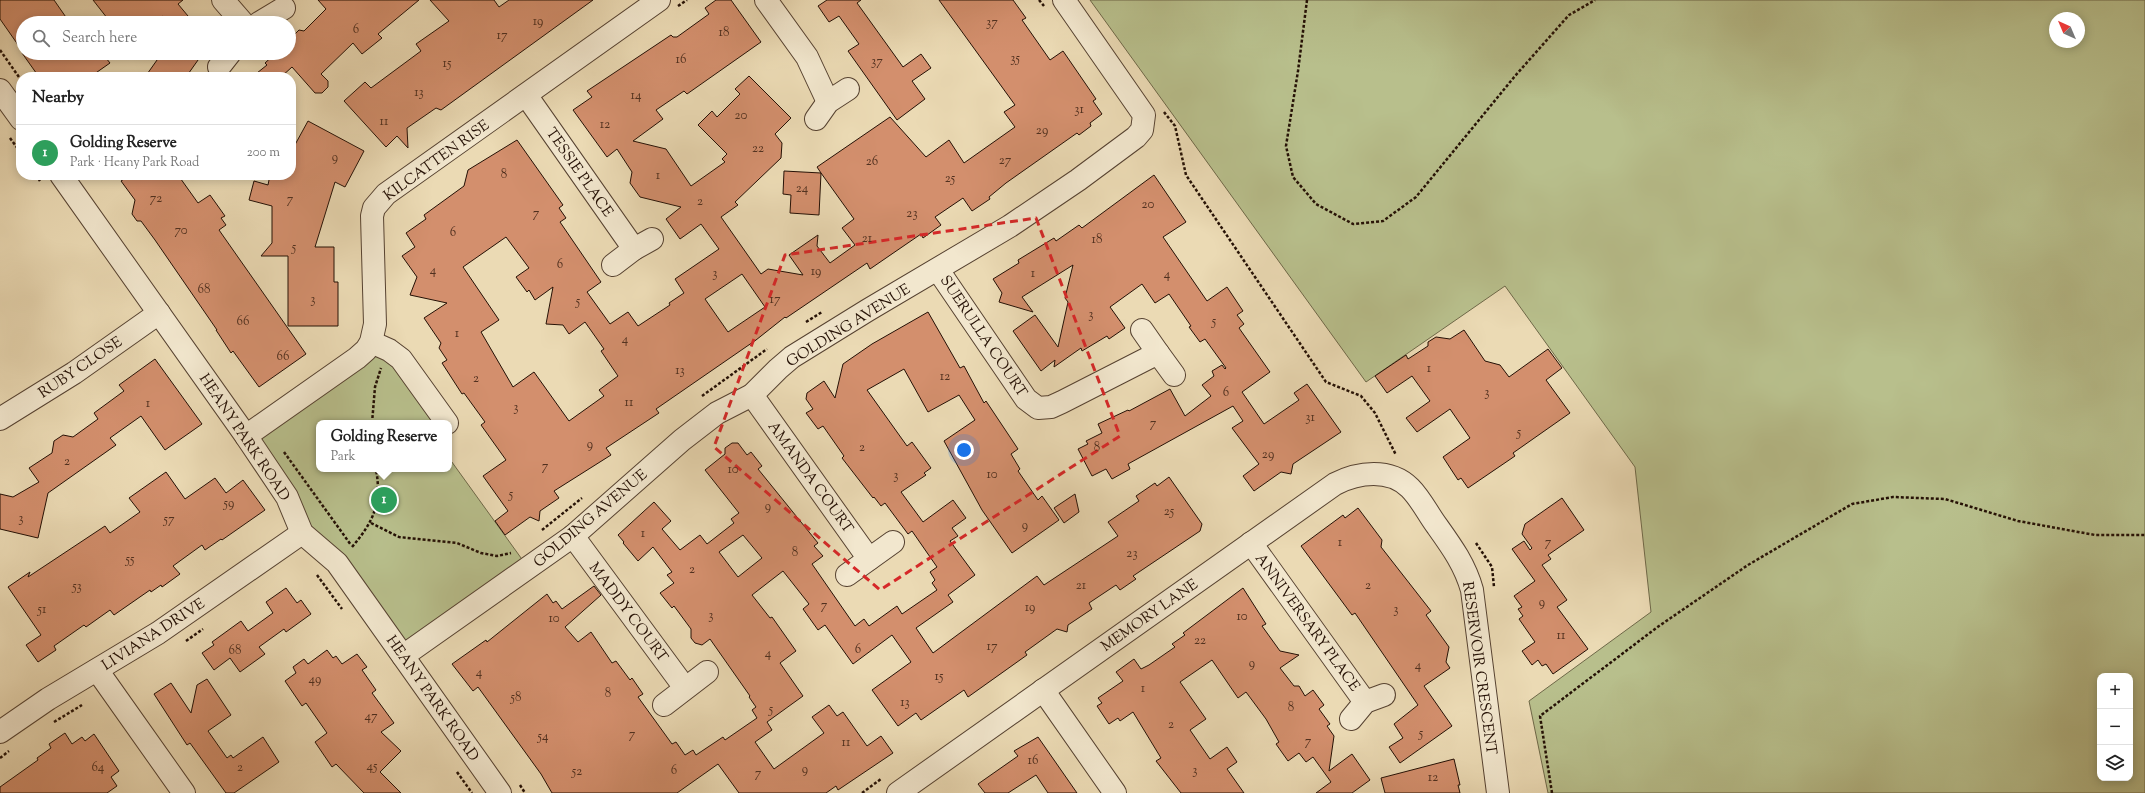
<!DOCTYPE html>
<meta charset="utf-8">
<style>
body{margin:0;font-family:"Sorts Mill Goudy",serif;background:#f2f2f2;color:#222}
.controls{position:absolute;right:12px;bottom:12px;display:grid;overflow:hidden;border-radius:8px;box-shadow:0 2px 10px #0003}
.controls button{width:36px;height:36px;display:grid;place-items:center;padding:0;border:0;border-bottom:1px solid #e0e0e0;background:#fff;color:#222;font:20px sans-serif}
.compass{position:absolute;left:2049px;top:12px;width:36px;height:36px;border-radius:50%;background:#fff;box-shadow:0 2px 10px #0003;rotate:316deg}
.you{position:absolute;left:964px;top:450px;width:14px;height:14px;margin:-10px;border:3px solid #fff;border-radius:50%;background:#1a73e8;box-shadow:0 0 0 6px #1a73e833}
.badge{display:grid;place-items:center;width:26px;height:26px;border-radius:50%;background:#7c3aed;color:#fff;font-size:13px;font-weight:700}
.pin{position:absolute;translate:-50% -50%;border:2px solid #fff;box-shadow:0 1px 4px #0006}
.popup{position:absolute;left:316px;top:420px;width:136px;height:52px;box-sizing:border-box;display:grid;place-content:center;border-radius:8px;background:#fff;filter:drop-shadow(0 1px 3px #0005);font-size:13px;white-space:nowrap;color:#767676}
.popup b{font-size:15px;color:#222}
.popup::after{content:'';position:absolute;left:50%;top:100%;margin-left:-8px;border:8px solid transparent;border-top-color:#fff}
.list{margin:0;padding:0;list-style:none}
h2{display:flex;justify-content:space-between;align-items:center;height:52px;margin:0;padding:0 16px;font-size:17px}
h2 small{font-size:13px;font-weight:400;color:#767676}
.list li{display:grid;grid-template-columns:26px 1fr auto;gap:12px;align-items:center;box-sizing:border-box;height:56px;padding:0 16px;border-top:1px solid #e0e0e0}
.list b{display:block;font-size:15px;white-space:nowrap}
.list p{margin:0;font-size:13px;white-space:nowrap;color:#767676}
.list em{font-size:13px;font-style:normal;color:#767676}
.icon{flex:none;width:22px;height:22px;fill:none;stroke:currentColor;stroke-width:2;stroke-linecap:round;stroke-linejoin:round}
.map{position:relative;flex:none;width:2145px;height:793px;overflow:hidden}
.search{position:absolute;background:#fff;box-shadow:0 2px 10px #0003;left:16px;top:16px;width:280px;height:44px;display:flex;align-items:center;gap:10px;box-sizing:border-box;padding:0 14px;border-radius:22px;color:#767676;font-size:15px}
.panel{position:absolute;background:#fff;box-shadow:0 2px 10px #0003;left:16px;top:72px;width:280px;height:108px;border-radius:16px}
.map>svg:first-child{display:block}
.green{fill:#b8bf8c;stroke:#6e6848;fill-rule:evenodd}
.building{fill:#d38f6d;stroke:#241005;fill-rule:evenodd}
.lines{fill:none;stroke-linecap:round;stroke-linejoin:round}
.minor-casing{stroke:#564231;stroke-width:24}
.path{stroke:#241005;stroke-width:2.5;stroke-dasharray:3 2;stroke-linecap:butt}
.minor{stroke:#f2e7ce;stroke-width:22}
.marked{fill:none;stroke:#d62828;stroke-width:3;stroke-dasharray:8 5;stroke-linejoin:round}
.labels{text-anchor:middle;stroke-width:3.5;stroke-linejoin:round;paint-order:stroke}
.number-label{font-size:13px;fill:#50301f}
.street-label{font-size:15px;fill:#241005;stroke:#f2e7ce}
</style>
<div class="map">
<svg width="2145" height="793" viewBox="0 0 2145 793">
<rect width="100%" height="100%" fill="#ebdab4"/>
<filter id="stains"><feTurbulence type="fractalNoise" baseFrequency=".005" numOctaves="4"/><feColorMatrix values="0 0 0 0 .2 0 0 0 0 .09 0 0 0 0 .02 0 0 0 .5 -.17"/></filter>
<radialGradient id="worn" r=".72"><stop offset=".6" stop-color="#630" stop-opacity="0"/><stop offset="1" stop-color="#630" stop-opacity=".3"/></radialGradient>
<g class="green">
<path d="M1090,0H2145V793H1548L1529,701L1651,612L1635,467L1505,286L1366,382ZM2055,18H2079V42H2055ZM2100,676H2130V778H2100Z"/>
<path d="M371,342L447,423H319V469H449V458L529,569L403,656L246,436Z"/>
</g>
<g class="building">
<path d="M0,0H54L70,23H23V52L0,19Z"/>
<path d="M93,0H183L178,4L188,16L179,23H169L163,16L154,23H111Z"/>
<path d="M318,0H419L378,34L382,38L362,54L353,43L321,74L328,81V87L322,93H315L292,67L281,77H252L267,65L265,63L276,53H289L293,36L299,30L304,31L326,9Z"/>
<path d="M430,0H494L499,7L509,0H593L441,110L436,108L407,128L408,148L397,136L386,147L344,101L365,82L371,88L421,51L416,44L449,21Z"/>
<path d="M716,0H731L761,42L687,94L684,91L656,110L663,119L633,141L666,149L691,186L725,162L722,159L727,154L698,125L712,111L717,117L740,94L735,89L749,76L791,118L775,134L782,143L781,158L735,202L738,205L721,217L761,274L768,269L803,275L789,255L818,235L817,246L830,263L855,245L842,228L854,219L821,173L819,215L790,213L791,195L783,194L784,171L821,173L817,167L890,117L926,157L949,140L964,163L1015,127L1004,112L1015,105L939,0H1013L1026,18L1022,20L1050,60L1063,51L1096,99L1093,101L1102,114L1090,123L1091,126L1079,135L1077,133L1006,183L989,197L990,199L972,211L963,198L935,217L941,225L923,238L921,234L870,269L867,263L786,318L785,317L756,340L656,409L659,413L606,448L611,455L554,491L559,498L540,511L539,521L530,517L505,535L495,521L508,511L483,476L506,460L481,425L485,422L464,393L462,394L442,363L447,360L439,348L441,343L424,318L447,303L410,295L417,277L402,256L415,247L406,233L426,219L424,215L464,186L468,170L517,140L563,205L559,208L566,218L560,222L601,282L587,292L610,324L628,312L638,326L670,305L669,303L684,293L675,279L719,249L701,224L680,239L666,219L681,207L640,197L630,183L632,172L617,149L607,157L573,110L592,97L587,91L671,35L673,37H677L709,14L705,8ZM506,237L529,268L516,277L527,292L529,290L535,300L553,287L546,324L563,325L569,334L585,322L604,349L601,351L618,376L599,390L604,396L569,421L534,372L513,387L481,332L499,320L463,267ZM742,274L765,307L728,332L705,299Z"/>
<path d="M827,0H861L857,3L903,67L921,54L931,68L912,81L925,99L897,120L848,51L859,44L839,16L829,22L818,6Z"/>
<path d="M22,53H102L110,63L90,77H39Z"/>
<path d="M162,53H203L186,77H145Z"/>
<path d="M308,121L364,151L345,187L335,182L315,247H334V282H338V326H288V256H261L272,243V206L249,200L254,181L268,185L270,175H291V152Z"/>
<path d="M130,175H178L198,203L210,195L225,216L221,218L226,225L219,230L306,354L259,387L233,351L231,353L216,330H217L155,240L141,221H137L132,214L135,200L121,181Z"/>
<path d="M1154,175L1186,222L1163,237L1207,301L1227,287L1243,311L1237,315L1244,324L1239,328L1270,372L1242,392L1264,424L1299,400L1294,393L1307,384L1341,432L1293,464L1291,474L1281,472L1254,491L1243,476L1259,464L1232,428L1243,421L1233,406L1128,464L1130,469L1112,479L1106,469L1092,476L1078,449L1088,444L1086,441L1102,433L1098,424L1128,410L1129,411L1170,389L1185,416L1211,396L1202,385L1214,376L1212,371L1222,365L1225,369L1226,368L1205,339L1200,342L1189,327L1191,326L1169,294L1155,303L1142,284L1110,307L1125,328L1109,339L1107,336L1082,351L1081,348L1054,367L1055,360L1041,371L1013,331L1035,315L1058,347L1068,302L1065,298L1073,265L1022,297L1033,312L999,302L1002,293L993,279L1019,263L1018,260L1054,238L1056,241L1079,225L1082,228Z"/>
<path d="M928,312L960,368L964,366L984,403L986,401L1018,449L1011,454L1020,469L1018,471L1038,500L1042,496L1059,520L1012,553L982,510L944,441L975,420L959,395L928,412L904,369L867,390L907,446L912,442L931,468L924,473L926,475L901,492L923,522L953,500L966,518L952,528L958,536L950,541L975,575L948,595L953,602L916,628L933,653L1037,576L1044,585L1118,536L1108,522L1139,501L1136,496L1155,483L1157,486L1169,477L1202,524L1200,531L1133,576L1136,579L1120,590L1116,585L1089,603L1092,609L1068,625L1067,632L1057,629L1025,652L1027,655L968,697L964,690L921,720L916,713L898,726L872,690L911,662L892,635L853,664L825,625L818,630L803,609L809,604L783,571L752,595L770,618L772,617L796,651L780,663L803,696L767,722L772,730L755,742L774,769L824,733L812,717L829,705L837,716L843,712L867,746L881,736L893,753L838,790L836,786L826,793H739L718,764L677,793H552L541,774L478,687L473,691L452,664L486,640L487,642L547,594L553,603L556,601L562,609L594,586L601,595L565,627L578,642L591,632L612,663L616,661L630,680L632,678L643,694L638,697L672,744L676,742L685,755L693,750L696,755L723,737L725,740L757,718L752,710L756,707L749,697L750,696L710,639L702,645L695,643L691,638V629L674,606L672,608L660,593L674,583L667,575L672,572L653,547L638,561L623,543L624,542L618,535L654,502L671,521L662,529L680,550L700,535L707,544L734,523L731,519L739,513L705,470L725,454V448L732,443H738L747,455L751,452L762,466L758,469L818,543L814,546L823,556L812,564L855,626L864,619L869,626L897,606L902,614L937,590L932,583L935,580L930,572L937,567L912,531L908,534L885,503L881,506L874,497L873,498L842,458L844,456L823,426L818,429L806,413L813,409L806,399L807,393L824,381L835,398L843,364L872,344ZM743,535L762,558L738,577L719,552Z"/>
<path d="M1464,330L1485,361L1500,365L1509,377L1548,349L1562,368L1546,380L1570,413L1513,453L1515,456L1468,488L1461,478L1458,480L1443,457L1470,438L1450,409L1417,432L1406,418L1430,401L1412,376L1387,393L1375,376L1406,355L1408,359L1428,346V342L1436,337L1450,339Z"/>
<path d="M155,359L202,424L165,450L141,416L110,438L116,445L48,493L38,538L0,529V494L13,497L39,482L29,468L52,453L54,441L63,435L73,437L98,419L94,413L124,391L119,385Z"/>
<path d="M166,472L185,499L215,478L226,493L243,480L265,510L222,540L221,539L205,550L202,545L173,566L180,574L162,587L161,585L151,592L150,590L114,615L110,610L86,627L84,625L54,646L56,650L38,662L26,645L41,635L8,587L30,572L28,577L105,526L110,533L140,512L129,498Z"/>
<path d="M1075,494L1079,512L1064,523L1054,508Z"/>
<path d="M1562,498L1584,530L1548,555L1551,559L1542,565L1567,600L1557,607L1588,649L1553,674L1546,664L1542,666L1538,660L1532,665L1522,651L1535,642L1519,619L1523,616L1518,609L1522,607L1514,596L1535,581L1512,549L1524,541L1530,550L1532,548L1522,534L1525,524Z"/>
<path d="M1358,508L1382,540L1381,547L1431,611L1426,615L1449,647L1446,662L1450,668L1424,686L1452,726L1400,763L1389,747L1403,738L1394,724L1418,705L1355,613L1352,615L1301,546L1343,515L1345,518Z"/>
<path d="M286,588L297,603L301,600L311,614L286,632L284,629L259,647L265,654L240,672L230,658L214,670L202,653L214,645L212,642L241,621L248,631L273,613L266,602Z"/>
<path d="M1243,588L1266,624L1262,626L1280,651L1299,655L1280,668L1294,686H1299L1305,696L1313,690L1324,705L1319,709L1330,724L1327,726L1334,736L1329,771L1352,754L1370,780L1352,793H1316L1331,782L1313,757L1306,762L1299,753L1288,761L1276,744L1279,742L1266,719L1246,692L1238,698L1212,660L1180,682L1206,719L1190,730L1210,759L1227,747L1237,762L1227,769L1244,793H1181L1156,761L1161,758L1133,712L1120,721L1118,718L1109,724L1097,706L1102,703L1098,698L1123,681L1116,672L1134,659L1141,669L1149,665L1175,647L1172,644L1185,635L1183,633Z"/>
<path d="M327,650L333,658L336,656L342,664L357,654L367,667L362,670L376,690L372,693L394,723L381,732L401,751L380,772L401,793H364L336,764L332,767L315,742L327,733L306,703L302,706L285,681L296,673L293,667L304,659L308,664Z"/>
<path d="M207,679L231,715L208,731L227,758L231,755L233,758L263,737L279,762L234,793H226L190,743L187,745L154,694L171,683L191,713L197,685Z"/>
<path d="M65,733L72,744L82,737L85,741L94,734L119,771L111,777L117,786L107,793H0V787L38,760L37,758L51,748L49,744Z"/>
<path d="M1038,737L1077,793H1048L1036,775L1008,793H985L978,784L1018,756L1014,751Z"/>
<path d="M1454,759L1460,785H1458L1460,793H1385L1381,778Z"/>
</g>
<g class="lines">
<defs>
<g id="minor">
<path d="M223,0L243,23"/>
<path d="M766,0L807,57L828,102"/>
<path d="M259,23L284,8"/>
<path d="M219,67L230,53"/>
<path d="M0,90L21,119"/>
<path d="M526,95L634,249L613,265"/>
<path d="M816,119L828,102L848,89"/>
<path d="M61,175L246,436L287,497L302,533L337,563L500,793"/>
<path d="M634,249L652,239"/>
<path d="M938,270L1026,399L1038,408L1051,407L1062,402L1158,353L1174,375"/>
<path d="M1142,330L1158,353"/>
<path d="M371,342L389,350L401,359L447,423"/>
<path d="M752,395L869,559"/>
<path d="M0,419L74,373L159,313"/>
<path d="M246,436L357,358L366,350L371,342L375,324L372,216L374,208L386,194L659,0"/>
<path d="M573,536L685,688"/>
<path d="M1251,543L1365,702"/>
<path d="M847,575L893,542"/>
<path d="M403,656L573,536L682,440L717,413L752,395L778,369L792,357L868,310L1010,226L1078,180L1136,137L1142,130L1144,115L1064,0"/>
<path d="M97,670L184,793"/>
<path d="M1043,690L1115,793"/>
<path d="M664,705L707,672"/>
<path d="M1351,719L1365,702L1384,695"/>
<path d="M0,732L48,699L158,633L302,533"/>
<path d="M898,793L1335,484C1358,472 1390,468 1410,488C1421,499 1428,514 1437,526C1452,547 1465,565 1472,590L1498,793"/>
</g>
</defs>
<use href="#minor" class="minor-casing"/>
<g class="path">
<path d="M1039,0L1044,6"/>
<path d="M1307,0L1298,71L1286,146L1293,177L1316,204L1353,224L1383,221L1416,197L1515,76L1569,15L1595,0"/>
<path d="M678,6L687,0"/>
<path d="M0,50L21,80"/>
<path d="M1164,112L1175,126L1186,175L1326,382L1361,396L1375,413L1396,455"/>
<path d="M10,138L21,153"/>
<path d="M36,175L40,181"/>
<path d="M806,322L822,312"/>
<path d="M702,396L767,349"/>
<path d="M372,423L375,387L381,368"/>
<path d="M284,452L351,545"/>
<path d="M371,523L399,537L457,543L481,553L497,556L511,553"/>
<path d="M542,530L582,498"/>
<path d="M1476,543L1492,567L1494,587"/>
<path d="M352,547C374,521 382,503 376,469"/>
<path d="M317,575L342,609"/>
<path d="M186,641L203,629"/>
<path d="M54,722L82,705"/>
<path d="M0,758L9,751"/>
<path d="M457,772L472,793"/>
<path d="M520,785L525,793"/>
<path d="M862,793L881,779"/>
<path d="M1552,793L1540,716L1659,626L1748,565L1852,504L1893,497L1945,499L2018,521L2095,535H2145"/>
</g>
<use href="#minor" class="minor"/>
</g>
<path class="marked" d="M1036,218L1120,436L880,590L714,447L785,255Z"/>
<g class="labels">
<g class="number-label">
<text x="538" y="25">19</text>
<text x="992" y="26">37</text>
<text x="356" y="33">6</text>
<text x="724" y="36">18</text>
<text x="502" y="39">17</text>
<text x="1015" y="62">35</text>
<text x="681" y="63">16</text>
<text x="877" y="65">37</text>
<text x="447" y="67">15</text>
<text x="419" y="96">13</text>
<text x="636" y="99">14</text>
<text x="1079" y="113">31</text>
<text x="741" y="119">20</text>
<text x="384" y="125">11</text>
<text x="605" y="128">12</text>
<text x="1042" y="134">29</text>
<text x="758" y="152">22</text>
<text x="335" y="161">9</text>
<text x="1005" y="164">27</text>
<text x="872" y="165">26</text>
<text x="504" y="178">8</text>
<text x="658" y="179">1</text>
<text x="950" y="182">25</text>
<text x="802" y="192">24</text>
<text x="156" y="202">72</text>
<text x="290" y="203">7</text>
<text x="700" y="205">2</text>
<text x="1148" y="208">20</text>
<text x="536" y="217">7</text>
<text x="912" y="217">23</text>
<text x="181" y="234">70</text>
<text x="453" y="236">6</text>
<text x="867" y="242">21</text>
<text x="1097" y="243">18</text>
<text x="294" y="251">5</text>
<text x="560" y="268">6</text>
<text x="433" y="274">4</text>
<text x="816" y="275">19</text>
<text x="715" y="277">3</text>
<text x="1033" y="277">1</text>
<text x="1167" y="278">4</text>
<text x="204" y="293">68</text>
<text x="313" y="303">3</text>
<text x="775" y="303">17</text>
<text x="578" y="305">5</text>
<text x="1091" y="318">3</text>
<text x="243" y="325">66</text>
<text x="1214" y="325">5</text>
<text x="457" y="337">1</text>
<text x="625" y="343">4</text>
<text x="283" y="360">66</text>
<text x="1429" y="372">1</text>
<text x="680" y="374">13</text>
<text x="945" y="380">12</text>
<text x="476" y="382">2</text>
<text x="1226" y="396">6</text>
<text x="1487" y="396">3</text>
<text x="629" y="406">11</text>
<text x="148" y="407">1</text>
<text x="516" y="411">3</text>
<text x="1310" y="421">31</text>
<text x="1153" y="427">7</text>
<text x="1519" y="436">5</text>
<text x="590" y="448">9</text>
<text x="862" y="451">2</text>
<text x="1097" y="451">8</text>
<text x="1268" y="458">29</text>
<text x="67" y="465">2</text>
<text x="545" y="470">7</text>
<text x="733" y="473">10</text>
<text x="992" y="478">10</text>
<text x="896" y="479">3</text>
<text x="511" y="498">5</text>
<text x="229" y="507">59</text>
<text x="768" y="510">9</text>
<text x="1169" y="515">25</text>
<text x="21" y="522">3</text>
<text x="169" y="523">57</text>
<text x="1025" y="529">9</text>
<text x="643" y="537">1</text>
<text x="1340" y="546">1</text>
<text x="1548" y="546">7</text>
<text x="795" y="556">8</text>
<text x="1132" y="557">23</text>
<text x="130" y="563">55</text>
<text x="692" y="573">2</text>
<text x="1081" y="589">21</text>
<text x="1368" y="589">2</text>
<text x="77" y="590">53</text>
<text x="1542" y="606">9</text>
<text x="824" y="609">7</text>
<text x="1030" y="611">19</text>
<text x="42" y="613">51</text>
<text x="1396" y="613">3</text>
<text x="711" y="619">3</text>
<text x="1242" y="620">10</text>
<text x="554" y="622">10</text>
<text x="1561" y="639">11</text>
<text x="1200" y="644">22</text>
<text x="992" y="650">17</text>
<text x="858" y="653">6</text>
<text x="235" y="654">68</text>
<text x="768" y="657">4</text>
<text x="1252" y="667">9</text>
<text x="1418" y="669">4</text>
<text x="479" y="676">4</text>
<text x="939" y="680">15</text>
<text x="315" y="683">49</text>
<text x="1143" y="692">1</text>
<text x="608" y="697">8</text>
<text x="516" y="701">58</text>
<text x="905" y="706">13</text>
<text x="1291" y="711">8</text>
<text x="771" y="713">5</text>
<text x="371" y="720">47</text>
<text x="1171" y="728">2</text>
<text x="1421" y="737">5</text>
<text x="632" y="738">7</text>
<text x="543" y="740">54</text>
<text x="1308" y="745">7</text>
<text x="846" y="746">11</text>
<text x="1033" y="764">16</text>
<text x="372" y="770">45</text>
<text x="98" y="771">64</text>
<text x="240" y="771">2</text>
<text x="805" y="773">9</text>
<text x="674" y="774">6</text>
<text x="1195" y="774">3</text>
<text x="577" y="775">52</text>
<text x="758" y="777">7</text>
<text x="1433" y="781">12</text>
</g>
<g class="street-label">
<text transform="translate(436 160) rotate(-36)" y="5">KILCATTEN RISE</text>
<text transform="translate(580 172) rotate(55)" y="5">TESSIE PLACE</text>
<text transform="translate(848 325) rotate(-32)" y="5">GOLDING AVENUE</text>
<text transform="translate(984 336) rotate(56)" y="5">SUERULLA COURT</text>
<text transform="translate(80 367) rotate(-34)" y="5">RUBY CLOSE</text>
<text transform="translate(245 437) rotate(56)" y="5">HEANY PARK ROAD</text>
<text transform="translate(811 477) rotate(54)" y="5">AMANDA COURT</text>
<text transform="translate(590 518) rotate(-40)" y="5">GOLDING AVENUE</text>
<text transform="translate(629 612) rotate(53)" y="5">MADDY COURT</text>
<text transform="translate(1149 615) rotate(-35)" y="5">MEMORY LANE</text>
<text transform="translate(1308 622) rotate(54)" y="5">ANNIVERSARY PLACE</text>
<text transform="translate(153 634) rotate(-33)" y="5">LIVIANA DRIVE</text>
<text transform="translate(1480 668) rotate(82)" y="5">RESERVOIR CRESCENT</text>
<text transform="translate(433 698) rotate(55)" y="5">HEANY PARK ROAD</text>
</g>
</g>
<rect width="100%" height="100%" filter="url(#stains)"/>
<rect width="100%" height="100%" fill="url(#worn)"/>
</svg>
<div class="controls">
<button>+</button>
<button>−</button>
<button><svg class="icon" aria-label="layers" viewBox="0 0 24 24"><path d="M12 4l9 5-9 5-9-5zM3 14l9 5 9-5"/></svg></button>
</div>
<svg class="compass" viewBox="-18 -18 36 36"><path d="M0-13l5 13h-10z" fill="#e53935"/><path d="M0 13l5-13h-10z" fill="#767676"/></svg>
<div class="you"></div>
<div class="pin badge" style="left:384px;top:500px;background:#2e9e5b">1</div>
<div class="popup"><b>Golding Reserve</b>Park</div>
<div class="search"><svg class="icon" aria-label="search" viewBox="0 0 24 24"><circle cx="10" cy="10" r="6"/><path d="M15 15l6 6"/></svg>Search here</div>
<section class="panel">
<h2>Nearby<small></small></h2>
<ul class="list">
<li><span class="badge" style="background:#2e9e5b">1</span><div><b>Golding Reserve</b><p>Park · Heany Park Road</p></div><em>200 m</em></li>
</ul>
</section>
</div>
